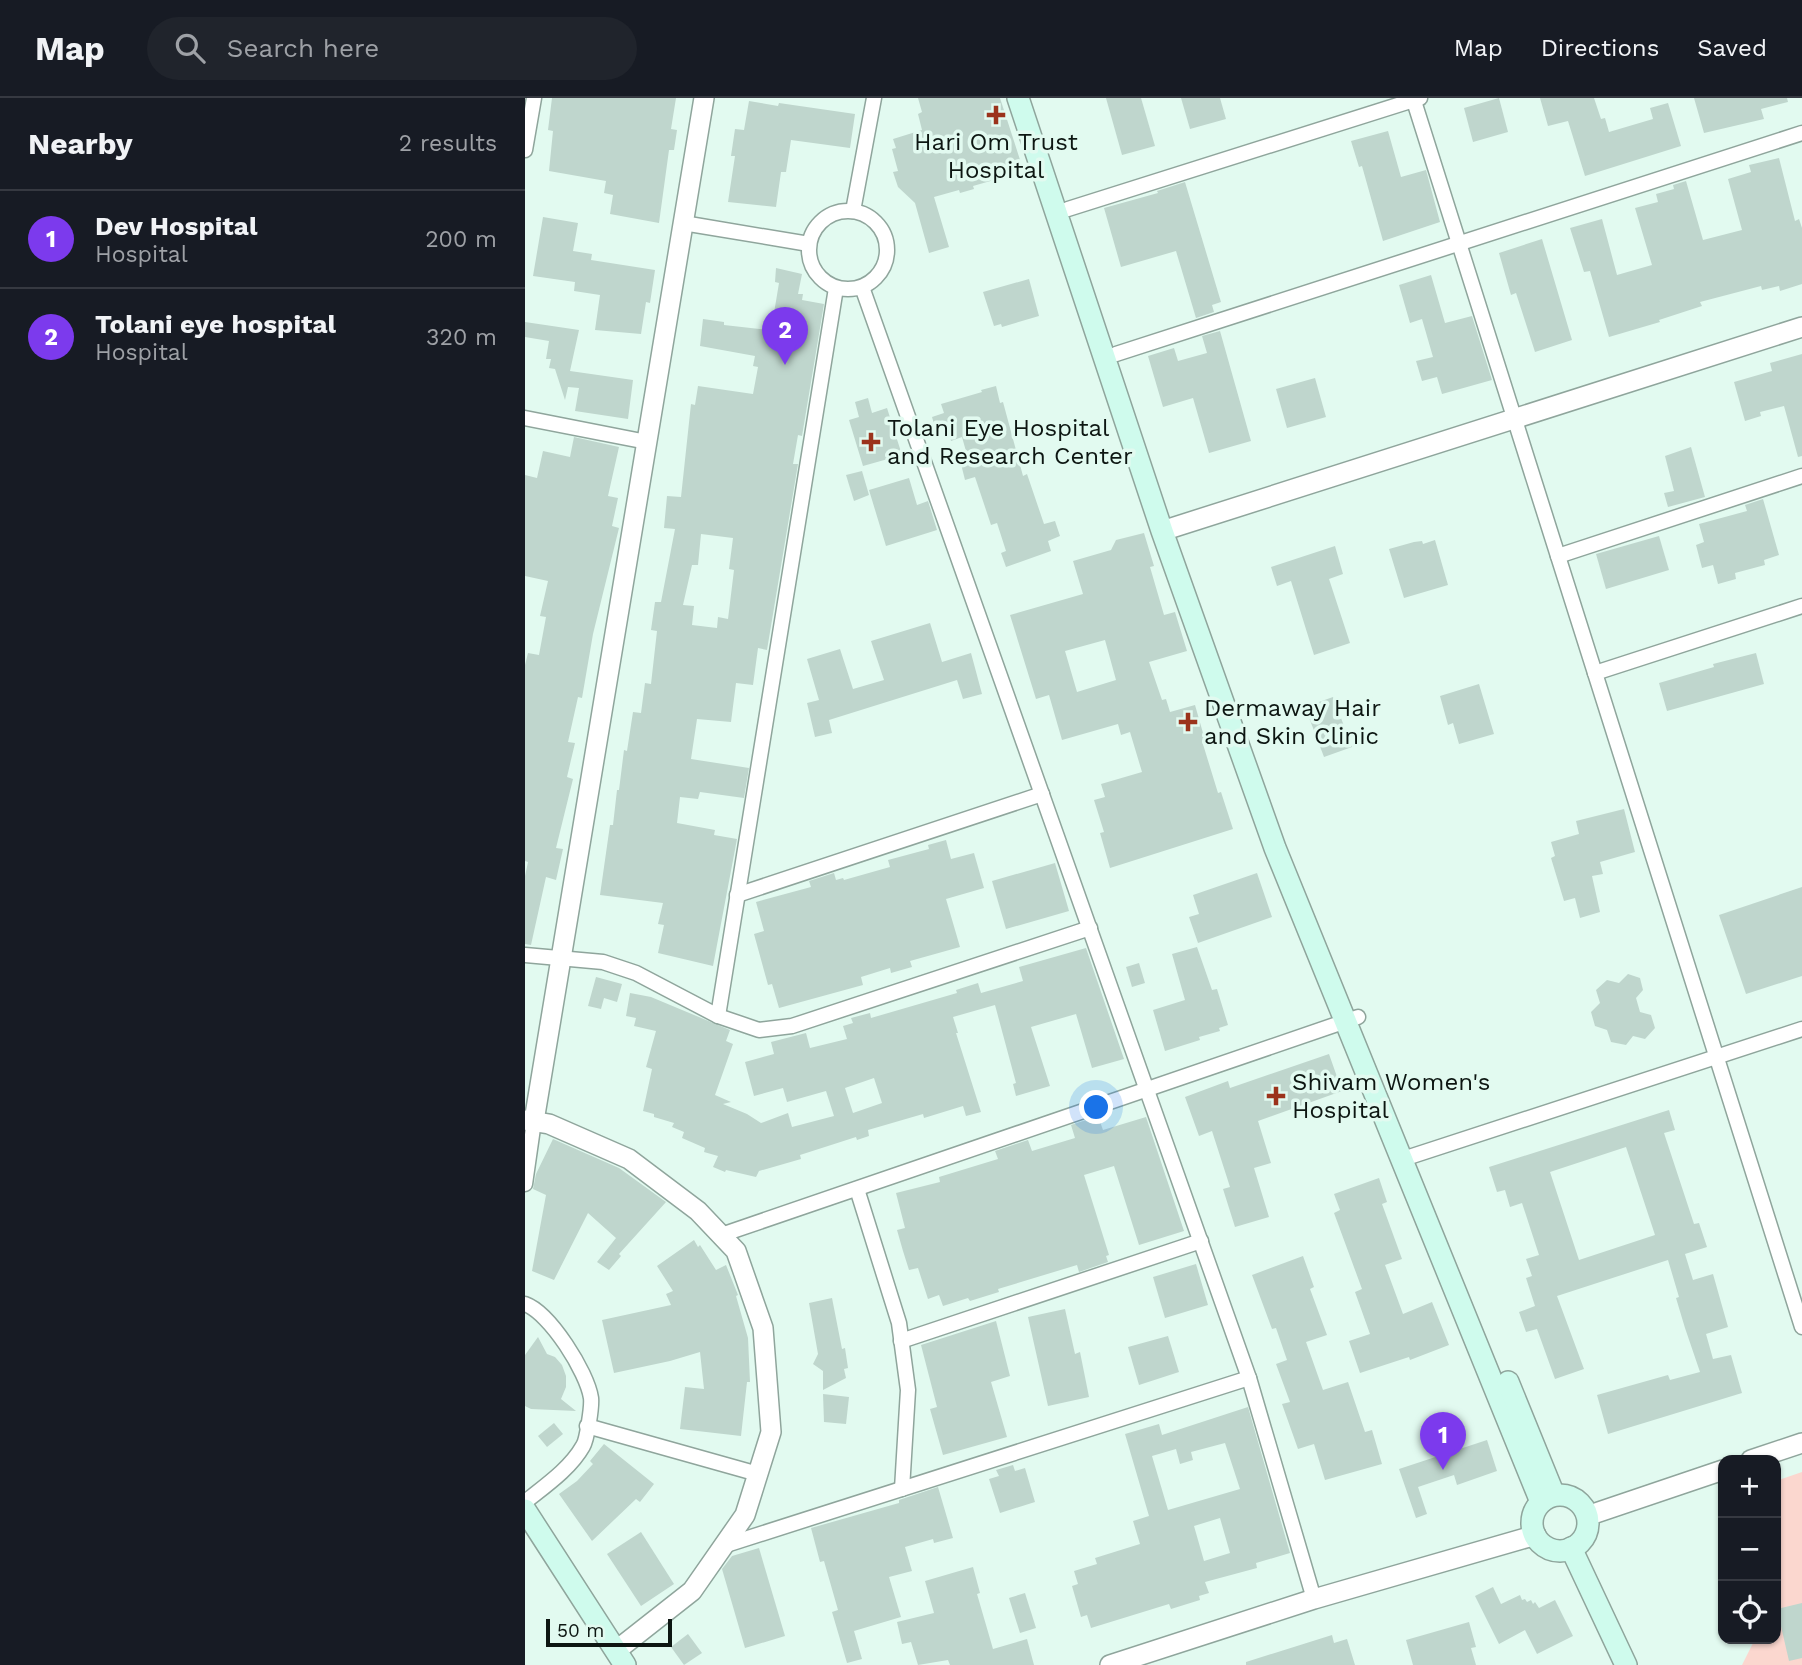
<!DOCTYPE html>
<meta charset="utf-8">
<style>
body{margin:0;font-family:"Work Sans",sans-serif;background:#20242c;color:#f1f3f6}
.controls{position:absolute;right:21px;bottom:21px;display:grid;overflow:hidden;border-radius:14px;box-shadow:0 2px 5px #0004}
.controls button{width:63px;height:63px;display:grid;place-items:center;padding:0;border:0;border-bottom:2px solid #363941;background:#171b24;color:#f1f3f6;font:35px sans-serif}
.scale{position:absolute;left:21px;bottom:18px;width:126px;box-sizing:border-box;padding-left:7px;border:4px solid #0d1612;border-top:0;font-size:19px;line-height:24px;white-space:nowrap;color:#0d1612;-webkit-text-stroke:5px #e2faf0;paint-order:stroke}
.you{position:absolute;left:572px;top:1010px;width:24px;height:24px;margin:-18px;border:5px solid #fff;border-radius:50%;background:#1a73e8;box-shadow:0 0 0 10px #1a73e833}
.badge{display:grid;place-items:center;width:46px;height:46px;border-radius:50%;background:#7c3aed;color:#fff;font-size:23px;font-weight:700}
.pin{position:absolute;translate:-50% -58px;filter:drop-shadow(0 2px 4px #0008)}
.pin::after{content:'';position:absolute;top:37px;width:24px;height:21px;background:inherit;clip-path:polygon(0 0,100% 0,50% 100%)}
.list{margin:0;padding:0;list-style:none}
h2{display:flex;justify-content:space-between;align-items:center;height:91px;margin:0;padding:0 28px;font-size:30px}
h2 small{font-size:23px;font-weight:400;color:#9ea1a6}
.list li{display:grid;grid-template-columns:46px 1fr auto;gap:21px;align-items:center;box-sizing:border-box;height:98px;padding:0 28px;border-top:2px solid #363941}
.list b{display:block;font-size:26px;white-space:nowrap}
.list p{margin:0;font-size:23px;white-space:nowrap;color:#9ea1a6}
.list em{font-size:23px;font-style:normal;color:#9ea1a6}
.icon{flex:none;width:38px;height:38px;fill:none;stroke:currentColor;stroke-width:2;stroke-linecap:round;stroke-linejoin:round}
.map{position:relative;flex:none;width:1277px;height:1567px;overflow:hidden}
header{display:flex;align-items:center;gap:42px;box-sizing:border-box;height:98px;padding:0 35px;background:#171b24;border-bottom:2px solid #363941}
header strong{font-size:33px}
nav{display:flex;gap:38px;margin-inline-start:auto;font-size:24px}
.search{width:490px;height:63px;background:#20242c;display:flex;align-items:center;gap:18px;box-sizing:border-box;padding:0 24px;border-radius:38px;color:#9ea1a6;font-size:26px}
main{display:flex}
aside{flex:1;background:#171b24}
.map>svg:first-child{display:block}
.green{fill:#fbd7cf}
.building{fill:#bfd6cd;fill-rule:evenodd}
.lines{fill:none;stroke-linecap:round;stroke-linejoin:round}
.minor-casing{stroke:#8fa59c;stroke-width:17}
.tertiary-casing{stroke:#8fa59c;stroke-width:22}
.secondary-casing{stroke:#8fa59c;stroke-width:24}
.minor{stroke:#fff;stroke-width:14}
.tertiary{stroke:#fff;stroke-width:19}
.secondary{stroke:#cffbed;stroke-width:21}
.poi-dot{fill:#9b331c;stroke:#e2faf0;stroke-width:2.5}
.labels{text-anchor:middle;stroke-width:7;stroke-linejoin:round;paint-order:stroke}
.poi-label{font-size:24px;fill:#0d1612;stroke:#e2faf0;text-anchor:start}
</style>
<header>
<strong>Map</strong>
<div class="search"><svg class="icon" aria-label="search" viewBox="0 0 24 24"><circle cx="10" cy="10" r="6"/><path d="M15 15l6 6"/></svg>Search here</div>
<nav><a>Map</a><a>Directions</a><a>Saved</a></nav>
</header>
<main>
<aside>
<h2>Nearby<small>2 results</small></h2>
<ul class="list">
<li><span class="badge">1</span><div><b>Dev Hospital</b><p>Hospital</p></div><em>200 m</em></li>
<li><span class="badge">2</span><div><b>Tolani eye hospital</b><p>Hospital</p></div><em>320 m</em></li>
</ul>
</aside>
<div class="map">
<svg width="1277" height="1567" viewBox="0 0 1277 1567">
<rect width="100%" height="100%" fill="#e2faf0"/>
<path class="green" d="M1277,1374V1567H1217L1230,1541H1251V1499L1254,1493L1251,1482V1383Z"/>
<g class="building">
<path d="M27,0H151L146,31L152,32L149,52H144L134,125L85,116L88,97L79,95L81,83L24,73L28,33L23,32Z"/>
<path d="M393,0H475L498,71L468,80L469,82L448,88L449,91L435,95L434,92L409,99L424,149L404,155L390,105L373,89L368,74L373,73L367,51L371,50L368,41L397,32L393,16L397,14Z"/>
<path d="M581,0H616L630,48L597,57Z"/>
<path d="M656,0H695L701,21L665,31Z"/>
<path d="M974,0L983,34L948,44L939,10Z"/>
<path d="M1015,0H1069L1076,21L1080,20L1084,34L1128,21L1125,10L1143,5L1156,48L1060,78L1043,23L1023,28Z"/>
<path d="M1169,0H1262L1263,4L1236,11L1239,21L1179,35Z"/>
<path d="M224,3L253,8L254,5L330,16L325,50L266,42L261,74H256L251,109L203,104L210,58H206L210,31L219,32Z"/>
<path d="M863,33L876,79L901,72L915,124L858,143L837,68L834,69L826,43Z"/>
<path d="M1254,60L1270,123L1274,121L1277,130V186L1255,193L1254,188L1237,192L1236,188L1175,204L1177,208L1134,222L1135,224L1084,239L1065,173L1059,174L1045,130L1077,121L1092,177L1127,167L1110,110L1133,104L1131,96L1149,91L1148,87L1161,83L1178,142L1217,132L1203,81L1226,74L1224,67Z"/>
<path d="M660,84L696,204L687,207L689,214L671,220L651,153L596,169L579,110L633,95L632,93Z"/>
<path d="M18,119L53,125L48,153L67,156L66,162L130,172L125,205L121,204L116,236L70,232L75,197L49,193L50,184L8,178Z"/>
<path d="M1017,141L1047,242L1010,254L991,195L986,197L974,155Z"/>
<path d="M251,170L277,176L273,196H278L277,202L299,206L277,338L273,337L268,366H273L242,552L233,550L228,587L211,585L206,624L172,621L166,661L224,670L219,700L175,694L173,701L155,699L152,725L190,732L189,737L212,741L188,868L133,855L139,827L133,826L138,805L75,797L85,727H88L92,692H94L99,652L102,653L108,614L116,615L120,585L126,586L132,533L126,532L130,504H136L150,431L139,430L142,398L156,399L166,306L170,307L173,288L228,296L233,269L228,268L230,258L175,248L178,221L199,224V227L243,232L244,226L247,227L254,185L250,184ZM176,436L208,440L204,471L209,472L203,521L193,519L192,530L167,527L169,508L158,507L167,467H173Z"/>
<path d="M906,177L920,225L947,218L967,282L917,296L912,279L897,283L891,263L908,259L897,221L885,225L874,187Z"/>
<path d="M504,181L514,218L477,229L476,226L469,228L458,194Z"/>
<path d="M0,224L54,232L45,273L108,282L103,321L50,313L54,290L43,289L40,302L30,271L24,270L26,261H21L24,243L0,239Z"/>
<path d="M695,233L726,343L684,355L668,300L638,309L623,258L649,250L653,263L682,255L677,238Z"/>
<path d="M1277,256V358L1273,359L1259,308L1235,314L1236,318L1220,323L1209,284L1247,273L1245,265Z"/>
<path d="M790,280L801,319L762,330L751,291Z"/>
<path d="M471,288L475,305L478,304L498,378L502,376L519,426L530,423L535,438L523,443L526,453L481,469L476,455L481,453L472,425L466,427L450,379L440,382L436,366L444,364L437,339L426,343L423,333L412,336L407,319L419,315L416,306L457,294L456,292Z"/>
<path d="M343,300L347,315L362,310L377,357L338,368L324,322L334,319L330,304Z"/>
<path d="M49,339L94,349L83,398L93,400L87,428L94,430L68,536L57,600L53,599L43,644L50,645L42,679L48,681L31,750L38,751L31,782L21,779L6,847L0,846V778L3,764L0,763V567L3,555L14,557L21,519L15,518L23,483L0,478V377L12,380L18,353L45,359Z"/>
<path d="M1166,349L1180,399L1143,409L1139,395L1149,393L1140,358Z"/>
<path d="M337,373L344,397L329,403L321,377Z"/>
<path d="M384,380L392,407L403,403L412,432L361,448L344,392Z"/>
<path d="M1238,401L1254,457L1239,462L1240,467L1210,475L1211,481L1193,486L1188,467L1177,470L1171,447L1179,444L1174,426L1222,413L1220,407Z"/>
<path d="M619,435L629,468L625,469L639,517L650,514L662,553L624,564L637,602L641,601L645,614L670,607L680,642L677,643L693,695L696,694L708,731L585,770L575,735L579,734L569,702L580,699L576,686L617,674L605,634L596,637L593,626L537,642L524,597L511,601L485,517L558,496L548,463L586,452L591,442ZM580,542L591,582L552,594L540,553Z"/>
<path d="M1134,438L1144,472L1081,491L1071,456Z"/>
<path d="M910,442L923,487L879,500L864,451L889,444L897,443L898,446Z"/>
<path d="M810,448L818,476L804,481L825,545L789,557L766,483L752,488L746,469Z"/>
<path d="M405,525L417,564L446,555L457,596L438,601L432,582L304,622L307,635L290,639L282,605L294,602L282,561L315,551L328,591L359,582L346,543Z"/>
<path d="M1231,555L1239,586L1142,613L1134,585L1189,569L1188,566Z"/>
<path d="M954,586L969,636L934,646L928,625L923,627L915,598Z"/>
<path d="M808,599L827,649L799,659L780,609Z"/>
<path d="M1099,711L1110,754L1075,764L1078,776L1067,778L1075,814L1055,820L1050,800L1039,803L1026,760L1030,758L1026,744L1054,736L1051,723Z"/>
<path d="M421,742L426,761L449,755L459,790L421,801L435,849L385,863L387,869L366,875L365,870L336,879L338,887L254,910L247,886L243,887L229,836L239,833L231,804L286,789L284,783L309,775L311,782L318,780L319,782L365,769L363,762L404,751L403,747Z"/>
<path d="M530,765L544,813L481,831L467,783Z"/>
<path d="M732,775L747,819L673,845L664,819L674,816L668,797Z"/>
<path d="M1277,789V878L1221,896L1194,817Z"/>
<path d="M672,849L687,892L692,891L703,927L694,930L695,933L674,939L675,942L640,953L628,912L660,902L647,856Z"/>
<path d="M561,850L599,961L567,970L551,916L506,929L525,988L491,998L488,986L491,985L470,907L428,919L433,935H431L456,1014L441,1018L438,1008L399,1020L398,1016L343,1032L344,1038L332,1042L331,1039L275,1057L276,1061L234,1073L231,1079L201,1072L200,1074L188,1069L193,1058L179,1054L180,1050L157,1040L159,1034L147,1029L149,1025L129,1019V1016L118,1013L127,971L121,969L131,933L109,928L111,920L101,918L105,895L126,899L205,932L201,943L208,946L190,997L206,1004L198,1006L222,1016L236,1025L263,1015L267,1029L309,1018L301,993L262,1004L258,990L229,998L220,964L249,956L246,944L281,935L285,950L322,941L318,928L328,925L326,920L345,915L346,920L432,895L431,892L453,885L456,895L498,883L494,869ZM349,980L357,1005L328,1015L320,990Z"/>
<path d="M614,865L620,885L607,889L601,869Z"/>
<path d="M1103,876L1115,880L1118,892L1111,900L1115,914L1126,917L1130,930L1120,941L1108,938L1101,947L1086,944L1082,932L1070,928L1066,914L1075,905L1071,892L1082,882L1094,885Z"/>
<path d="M71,879L97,886L92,904L79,900L76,911L63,908Z"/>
<path d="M804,956L817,993L733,1023L746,1065L729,1070L744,1119L710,1129L698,1091L705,1089L687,1033L674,1038L660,999L703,983L705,990Z"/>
<path d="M1144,1012L1150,1032L1139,1035L1169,1126L1174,1125L1182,1149L1160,1156L1168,1182L1188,1176L1203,1229L1181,1236L1188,1261L1206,1257L1217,1295L1083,1336L1072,1297L1143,1277L1145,1282L1175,1274L1160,1230L1151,1200L1154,1199L1143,1162L1032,1198L1059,1271L1030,1281L1012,1231L1001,1234L994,1214L1010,1208L1001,1180L1007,1178L1001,1161L1014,1157L997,1105L985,1109L980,1092L972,1094L964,1069ZM1101,1049L1130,1137L1054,1162L1025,1074Z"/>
<path d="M573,1018L578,1032L621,1019L659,1133L614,1147L589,1068L559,1077L584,1157L581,1158L583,1164L554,1174L552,1167L473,1191L474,1194L445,1203L443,1200L418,1208L414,1197L403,1201L393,1170L384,1172L378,1153L372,1132L380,1130L371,1095L415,1084L414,1079L473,1061L470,1053L503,1042L507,1053L550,1040L546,1027Z"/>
<path d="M28,1041L94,1070L141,1104L94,1156L96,1158L84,1172L72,1164L91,1140L63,1115L29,1182L7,1173L21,1097L8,1091L11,1076Z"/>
<path d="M854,1080L862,1104L857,1106L877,1161L860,1167L878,1216L907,1204L924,1247L885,1262L884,1259L835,1275L824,1243L845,1236L830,1194L837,1191L809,1115L815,1112L809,1096Z"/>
<path d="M169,1142L173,1149L175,1147L191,1172L201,1167L213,1197L211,1198L223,1240L225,1284H222L216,1338L155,1331L160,1289L179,1291L175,1254L145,1263L89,1275L77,1222L146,1207L141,1196L148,1193L132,1168Z"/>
<path d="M778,1158L789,1189L785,1191L802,1237L781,1244L798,1292L823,1284L840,1334L847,1332L857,1366L800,1382L789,1346L773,1351L757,1306L765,1304L751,1266L762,1262L751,1230L747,1231L727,1177Z"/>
<path d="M671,1166L683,1207L640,1220L628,1179Z"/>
<path d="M307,1200L317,1251L320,1250L323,1270L319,1271L321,1280L298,1292V1273L288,1266L293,1256L284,1205Z"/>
<path d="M540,1211L550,1256L555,1254L564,1299L523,1308L503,1219Z"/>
<path d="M471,1223L485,1278L466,1284L482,1339L418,1357L405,1311L412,1309L396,1247Z"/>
<path d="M643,1238L654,1274L614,1287L603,1249Z"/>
<path d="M13,1239L22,1256L30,1259L37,1267L41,1278V1289L36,1301L51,1313L6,1311L0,1308V1257Z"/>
<path d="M298,1296L324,1299L321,1326L299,1324Z"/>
<path d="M723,1309L765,1455L731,1465L732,1470L680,1484L684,1495L674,1498L675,1502L646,1511L644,1506L566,1530L562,1517L556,1519L547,1488L553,1486L549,1473L572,1466L570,1460L615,1446L608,1423L624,1418L600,1336L634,1326L637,1337ZM700,1345L715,1391L643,1412L627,1358L651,1351L655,1366L668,1362L666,1354ZM695,1420L705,1455L679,1463L669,1428Z"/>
<path d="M29,1325L38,1336L22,1349L13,1338Z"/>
<path d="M962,1342L972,1373L932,1387L929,1377L893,1389L902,1416L891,1420L874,1371Z"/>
<path d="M79,1346L129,1386L115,1404L111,1401L67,1443L34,1396L52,1383L68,1366L65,1363Z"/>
<path d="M488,1367L490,1373L500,1370L510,1404L475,1415L464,1381L474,1378L471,1372Z"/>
<path d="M413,1389L428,1440L409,1445L408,1441L380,1449L387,1473L364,1479L376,1519L329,1533L337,1561L322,1565L307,1514L313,1512L299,1463L295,1464L286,1430L374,1405V1402Z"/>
<path d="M116,1434L149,1486L116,1508L82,1456Z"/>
<path d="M234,1450L260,1538L220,1550L197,1471L207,1458Z"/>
<path d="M448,1469L455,1495L452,1496L468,1551L502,1541L509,1567H425L423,1562L393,1567L386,1544L377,1546L372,1524L409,1515L400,1483Z"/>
<path d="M968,1489L976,1506L995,1497L997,1502L1000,1501L1002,1504L1006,1502L1008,1506L1010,1504L1014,1510L1030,1502L1048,1538L1012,1556L1000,1532L974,1546L950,1498Z"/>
<path d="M500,1495L511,1530L495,1535L484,1500Z"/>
<path d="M1277,1505V1560L1264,1563L1252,1511Z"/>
<path d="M944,1524L951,1549L946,1550L951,1567H888L881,1542Z"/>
<path d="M163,1536L177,1555L159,1567L146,1549Z"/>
<path d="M807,1537L809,1545L822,1541L830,1567H721V1564Z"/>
</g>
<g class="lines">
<defs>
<g id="minor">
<path d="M888,0L1277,1229"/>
<path d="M0,52L9,0"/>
<path d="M543,111L895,0"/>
<path d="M328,113L349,0"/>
<circle cx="323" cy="152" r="39"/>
<path d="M158,125L284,146"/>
<path d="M337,189L724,1280L789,1501"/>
<path d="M591,256L1277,35"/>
<path d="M0,320L122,344"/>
<path d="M1033,458L1277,378"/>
<path d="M1070,575L1277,508"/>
<path d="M212,797L517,696"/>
<path d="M0,857L78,864L111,875L193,918L234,932L267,928L565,830"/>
<path d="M193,918L311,190"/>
<path d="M878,1061L1277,931"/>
<path d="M0,1086L9,1023"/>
<path d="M332,1091L374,1225L383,1292L377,1391"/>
<path d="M196,1137L833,919"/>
<path d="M0,1206C25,1215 62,1274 66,1300C67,1308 62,1342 58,1348C45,1371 20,1388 0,1404"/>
<path d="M376,1243L676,1143"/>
<path d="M62,1328L233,1376"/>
<path d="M198,1448L724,1280"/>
</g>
<g id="tertiary">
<path d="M637,433L1277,229"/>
<path d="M0,1022L24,1026L104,1061L173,1113L211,1153L238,1230L246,1334L220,1417L167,1493L92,1552"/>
<path d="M9,1023L179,0"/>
<path d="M1226,1362L1277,1345"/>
<path d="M1062,1418L1198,1372"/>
<path d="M585,1567L789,1501L1011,1437"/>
</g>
<g id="secondary">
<path d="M493,0L637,433L750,750L1016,1404"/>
<path d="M983,1284L1029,1397"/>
<circle cx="1035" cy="1425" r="28"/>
<path d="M0,1412L100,1567"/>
<path d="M1046,1450L1101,1567"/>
</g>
</defs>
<use href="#minor" class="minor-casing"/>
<use href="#tertiary" class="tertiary-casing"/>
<use href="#secondary" class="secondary-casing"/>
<use href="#minor" class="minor"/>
<use href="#tertiary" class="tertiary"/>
<use href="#secondary" class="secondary"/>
</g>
<g class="poi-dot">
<path d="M467.5 6.5h7v7h7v7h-7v7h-7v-7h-7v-7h7z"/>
<path d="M342.5 333.5h7v7h7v7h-7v7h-7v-7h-7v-7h7z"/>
<path d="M659.5 613.5h7v7h7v7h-7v7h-7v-7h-7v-7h7z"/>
<path d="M747.5 987.5h7v7h7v7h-7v7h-7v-7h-7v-7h7z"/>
</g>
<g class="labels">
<g class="poi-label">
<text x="471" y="52" text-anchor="middle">Hari Om Trust<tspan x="471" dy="28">Hospital</tspan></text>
<text x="362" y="338">Tolani Eye Hospital<tspan x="362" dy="28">and Research Center</tspan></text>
<text x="679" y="618">Dermaway Hair<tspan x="679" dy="28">and Skin Clinic</tspan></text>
<text x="767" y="992">Shivam Women's<tspan x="767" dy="28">Hospital</tspan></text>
</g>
</g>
</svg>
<div class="controls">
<button>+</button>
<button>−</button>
<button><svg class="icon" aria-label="locate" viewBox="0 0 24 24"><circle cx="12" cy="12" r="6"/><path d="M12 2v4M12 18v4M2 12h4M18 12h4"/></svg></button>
</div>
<div class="scale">50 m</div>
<div class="you"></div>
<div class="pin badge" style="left:918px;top:1372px">1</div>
<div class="pin badge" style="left:260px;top:267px">2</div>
</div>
</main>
